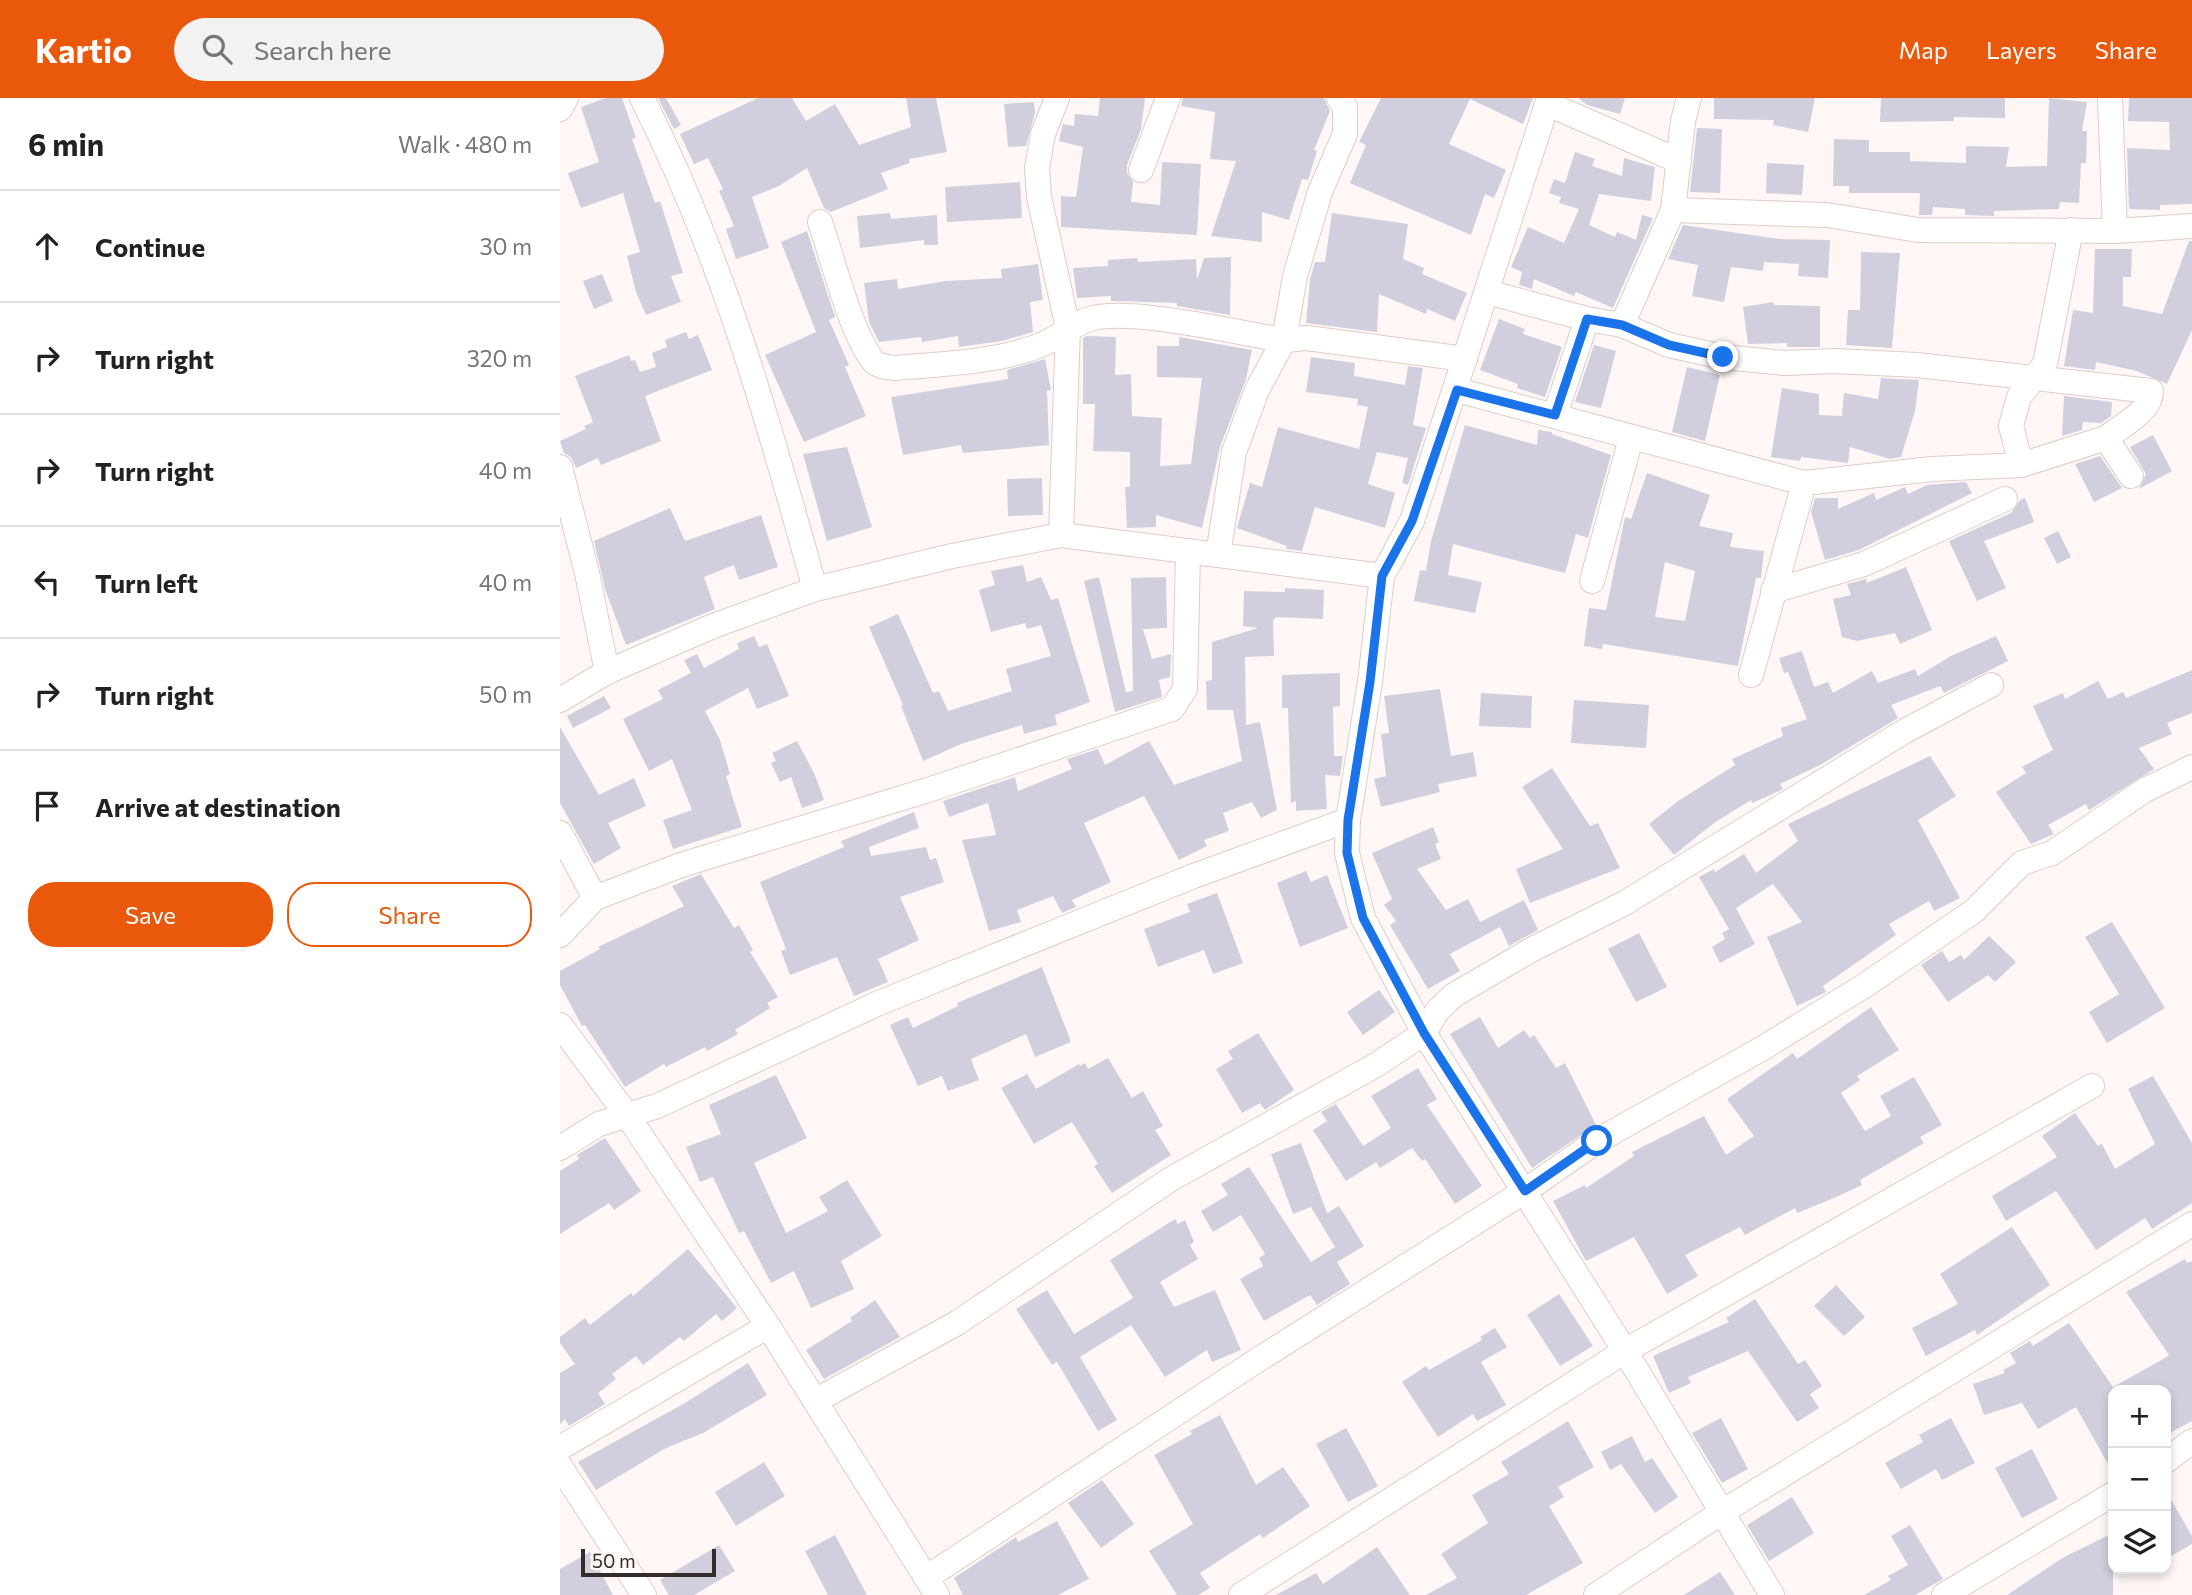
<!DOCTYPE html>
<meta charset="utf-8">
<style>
body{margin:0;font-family:Commissioner,sans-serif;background:#f2f2f2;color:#222}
.controls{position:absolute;right:21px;bottom:21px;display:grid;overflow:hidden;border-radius:14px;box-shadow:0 4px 10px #0003}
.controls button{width:63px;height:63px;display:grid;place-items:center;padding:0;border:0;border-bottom:2px solid #e0e0e0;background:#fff;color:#222;font:35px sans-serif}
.scale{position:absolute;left:21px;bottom:18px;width:135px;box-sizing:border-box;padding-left:7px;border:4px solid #332c2a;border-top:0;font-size:19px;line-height:24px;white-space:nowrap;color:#332c2a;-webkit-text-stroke:5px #fef7f5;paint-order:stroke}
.stop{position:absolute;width:21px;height:21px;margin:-16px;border:5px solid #1a73e8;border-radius:50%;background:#fff}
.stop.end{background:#1a73e8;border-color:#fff;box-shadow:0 2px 7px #0008}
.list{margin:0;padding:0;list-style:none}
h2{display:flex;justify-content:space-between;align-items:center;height:91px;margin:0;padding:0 28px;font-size:30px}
h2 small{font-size:23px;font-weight:400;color:#767676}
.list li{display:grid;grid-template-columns:46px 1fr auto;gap:21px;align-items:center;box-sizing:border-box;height:112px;padding:0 28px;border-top:2px solid #e0e0e0}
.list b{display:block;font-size:26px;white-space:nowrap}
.list em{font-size:23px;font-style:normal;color:#767676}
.actions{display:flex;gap:14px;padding:21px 28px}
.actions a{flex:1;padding:16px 0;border:2px solid #ea580c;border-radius:28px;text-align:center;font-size:24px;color:#ea580c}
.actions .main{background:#ea580c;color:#fff}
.icon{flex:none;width:38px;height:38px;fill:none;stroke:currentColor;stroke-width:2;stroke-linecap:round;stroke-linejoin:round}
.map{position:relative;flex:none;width:1632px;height:1497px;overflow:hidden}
header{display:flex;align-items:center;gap:42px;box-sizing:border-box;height:98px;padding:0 35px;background:#ea580c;color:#fff}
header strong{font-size:33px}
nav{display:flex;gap:38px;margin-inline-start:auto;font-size:24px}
.search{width:490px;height:63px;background:#f2f2f2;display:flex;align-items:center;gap:18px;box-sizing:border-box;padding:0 24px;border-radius:38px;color:#767676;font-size:26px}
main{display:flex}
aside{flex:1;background:#fff}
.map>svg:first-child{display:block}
.building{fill:#d1cfde;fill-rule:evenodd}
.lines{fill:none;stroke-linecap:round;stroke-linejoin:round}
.minor-casing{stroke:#decdc7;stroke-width:26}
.minor{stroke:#fff;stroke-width:24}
.route{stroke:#1a73e8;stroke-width:9}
</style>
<header>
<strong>Kartio</strong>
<div class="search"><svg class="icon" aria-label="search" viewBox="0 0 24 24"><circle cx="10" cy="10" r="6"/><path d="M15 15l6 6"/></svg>Search here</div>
<nav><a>Map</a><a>Layers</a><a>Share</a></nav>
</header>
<main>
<aside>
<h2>6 min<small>Walk · 480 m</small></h2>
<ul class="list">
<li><svg class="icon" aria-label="ahead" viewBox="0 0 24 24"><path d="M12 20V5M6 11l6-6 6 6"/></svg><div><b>Continue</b></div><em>30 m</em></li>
<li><svg class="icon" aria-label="right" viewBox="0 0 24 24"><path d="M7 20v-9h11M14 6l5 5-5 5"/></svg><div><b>Turn right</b></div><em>320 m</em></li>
<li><svg class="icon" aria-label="right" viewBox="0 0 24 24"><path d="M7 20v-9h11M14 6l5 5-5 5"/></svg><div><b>Turn right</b></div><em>40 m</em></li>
<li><svg class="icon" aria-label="left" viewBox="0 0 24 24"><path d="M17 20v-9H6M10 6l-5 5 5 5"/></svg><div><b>Turn left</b></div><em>40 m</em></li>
<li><svg class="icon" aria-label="right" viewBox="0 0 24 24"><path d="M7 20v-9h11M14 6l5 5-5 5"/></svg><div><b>Turn right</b></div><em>50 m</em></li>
<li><svg class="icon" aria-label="arrive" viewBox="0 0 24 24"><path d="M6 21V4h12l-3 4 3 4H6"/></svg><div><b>Arrive at destination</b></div></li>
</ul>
<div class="actions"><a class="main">Save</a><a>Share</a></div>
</aside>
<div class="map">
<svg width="1632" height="1497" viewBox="0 0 1632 1497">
<rect width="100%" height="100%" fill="#fef7f5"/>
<g class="building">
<path d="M46,0H62L76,40L72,41L95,105L100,103L123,175L111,178L121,204L86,217L76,194L67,158L80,154L63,95L21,110L8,75L39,64L21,9Z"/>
<path d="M98,0H106L121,27L114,31Z"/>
<path d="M198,0H232L246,23L275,6L299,47L351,29L346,0H376L387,54L349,61L350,65L321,75L328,91L271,114L264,110L247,70L219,88L192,99L209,150L176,161L166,131L174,128L159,93L163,91L148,60L134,66L120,36Z"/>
<path d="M540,0H585L581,31L567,67V75L573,84L571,104L600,107L602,64L641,66L637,137L501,129V98L516,99L523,49L499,43L502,29L503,26L514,28L515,16L538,18Z"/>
<path d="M623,0H764L770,13L754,52L757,53L748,82L742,81L729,122L702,114V144L651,138L676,63L650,61L655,14L621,8Z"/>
<path d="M821,0H973L963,26L910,1L889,46L946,72L934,100L925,96L911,137L790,85L806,47L799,44Z"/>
<path d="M1018,0H1065L1060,16L1027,7Z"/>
<path d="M1154,0H1255L1248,34L1213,27L1214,22L1154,21Z"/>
<path d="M1321,0H1445V20L1394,19V23L1320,24Z"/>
<path d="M1489,0L1527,4L1522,33H1527L1526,65H1521L1519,105L1500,104L1499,111L1434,113V118L1405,117V111L1373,109L1372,117H1359L1360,95H1289V88H1273L1274,41L1309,42V54H1350V63L1406,65V48L1449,49L1446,69L1487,68Z"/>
<path d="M1569,0H1632V106L1600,107V112L1569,111L1567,50L1610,52L1609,24L1568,23Z"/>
<path d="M474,4L475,15L466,48L448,49L444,6Z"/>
<path d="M1137,30L1162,31L1160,95L1130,94Z"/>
<path d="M1015,54L1035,61L1032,68L1062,78L1064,60L1095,69L1091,103L1039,96L1029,127L1055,139L1057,134L1076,142L1082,117L1093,120L1053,210L1016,194L1014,198L974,181L972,191L959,187L962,174L951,169L968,129L1004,145L1019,111L999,105L1001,99L989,95L994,81L1005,85Z"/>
<path d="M1207,65L1244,67L1242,97L1206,95Z"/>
<path d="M460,84L462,120L387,124L385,89Z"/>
<path d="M330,115L331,121L377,117L378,147H364V142L300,150L297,118Z"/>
<path d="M772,115L848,126L843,161L864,170L862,176L907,195L895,223L867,211L866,216L819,196L817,234L746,225L750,181L755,164H765Z"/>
<path d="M1123,127L1219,141L1270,142L1268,180L1238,178L1239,166L1204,164L1203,173L1171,169L1164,204L1132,198L1138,167L1108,161Z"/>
<path d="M247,133L275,219L269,222L289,267L285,269L306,318L244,344L205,257L256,234L221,144Z"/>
<path d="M1629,143H1632V232L1607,286L1577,273L1536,264L1535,272L1504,268L1513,212L1533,215L1535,151H1572L1571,179H1563V208L1602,216Z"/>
<path d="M1301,154L1340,155L1332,250L1286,247L1288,212H1300Z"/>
<path d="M671,159L670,217L617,208V205L551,203V198L517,200L513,170L548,168V162L577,160L578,164L636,161L637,182L644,160Z"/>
<path d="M478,166L483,202L470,204L473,234L442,243L399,249L398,238L362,244L361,239L319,244L309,224L304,185L337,181L338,191L386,183L442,180L441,171Z"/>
<path d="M42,176L53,203L34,211L23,183Z"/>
<path d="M1213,204L1214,207L1260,208V249H1227V245L1188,246L1183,209Z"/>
<path d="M939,221L965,231L963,236L1002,249L985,299L957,290L958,286L920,272Z"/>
<path d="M126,234L129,241L138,237L152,272L85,298L101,343L41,367L38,360L16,370L11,359L4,355L0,343L26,331L24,328L33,324L15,278L69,257L71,263L75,262L80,274L96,269L92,255L107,249L105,242Z"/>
<path d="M527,238L556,239L555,277L571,276L572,318L602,320L600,368L631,366L642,280L597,279V248H619V239L692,252L686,281L660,349L642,430L596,417V429L567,430L565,389H570V354L533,353L535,306H523V240Z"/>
<path d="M1034,247L1056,253L1041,310L1015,304Z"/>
<path d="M751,259L795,265L794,278L845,287L848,268L863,270L853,327L866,330L848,387L842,385L848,360L817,354L808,386L835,395L825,430L755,409L742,453L726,451L727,448L677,430L690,385L702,389L718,329L799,351L808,309L797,307L798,301L746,294Z"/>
<path d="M485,261L491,292L487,293L489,347L403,355L401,347L343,357L331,299L448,281L447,272Z"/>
<path d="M1127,269L1160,277L1145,343L1112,334Z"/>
<path d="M1321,280L1359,282L1355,313L1341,359L1330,361L1290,349L1288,365L1241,359L1240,363L1211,359L1222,290L1259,296V317L1282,318L1284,295L1318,301Z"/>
<path d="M1504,298L1552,304L1551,318L1541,325L1523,324L1522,332L1502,338Z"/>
<path d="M905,327L977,347L978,332L992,334V336L1051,357L1028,440L1016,436L1005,475L893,446L888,477L922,484L915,515L854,503L860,472L866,473L871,443Z"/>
<path d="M1593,337L1612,373L1579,391L1586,376L1570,349Z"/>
<path d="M287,349L312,429L267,443L243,356Z"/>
<path d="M1540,358L1562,390L1534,404L1515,366Z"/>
<path d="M1087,375L1150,397L1139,428L1173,435L1170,449L1204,453L1201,480H1196L1178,568L1043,546L1042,551L1024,548L1029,510L1046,512L1065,419L1071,421ZM1105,464L1135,473L1125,523L1095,519Z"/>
<path d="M482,380L483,417L448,418L447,381Z"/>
<path d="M1406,384L1412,395L1299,452L1265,462L1251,414L1255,400H1278V411L1314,395L1316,402L1345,389L1348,396L1367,387Z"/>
<path d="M1465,400L1474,424L1424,443L1446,490L1417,503L1389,443L1451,415L1460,402Z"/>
<path d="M110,410L125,443L201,417L218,469L179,482L174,467L144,479L155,511L66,547L45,491L34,443Z"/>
<path d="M1498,433L1511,459L1497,466L1484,440Z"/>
<path d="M463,467L467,484L481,479L491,502L498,500L530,604L495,617L497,627L464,636L462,627L401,646L363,663L341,608L343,607L309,529L338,516L373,595L379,593L388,613L452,593L446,571L491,558L481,527L467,531L465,525L431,534L419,492L435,487L431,473Z"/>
<path d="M1346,469L1372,532L1340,546L1335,535L1297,543L1282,539L1273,501L1291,497L1287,486L1306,481L1307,485Z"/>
<path d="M539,479L566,594L573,593L571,480L606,479L607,530L583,531L592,561L611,556L610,579L599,582L602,599L555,614L524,483Z"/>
<path d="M725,490L764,492L763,521L716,519L713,522L714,558L685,559L686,627L700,624L717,712L701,720L692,704L663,715L669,733L644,742L647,748L619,762L584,698L524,725L551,784L512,802L516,809L502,815L493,798L457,812L461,824L429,833L402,742L436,737L428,705L389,719L383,703L455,679L458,693L512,671L507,661L538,651L545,667L589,643L614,687L682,663L673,612H647L646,583L652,582V544L698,530L683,528L684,493L725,494Z"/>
<path d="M194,538L199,549L207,546L229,598L197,611L188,590L145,613L160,642L170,676L166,678L182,729L113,751L103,722L132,712L112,661L89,673L63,621L103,601L98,592L131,575L124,562L137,556L144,570L179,551L177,545Z"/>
<path d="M1436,538L1448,563L1384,595L1380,588L1331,607L1338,620L1260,667L1220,686L1223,691L1219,693L1192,705L1191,702L1154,725L1114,757L1089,726L1118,703L1175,667L1172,661L1223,638L1221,630L1247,621L1228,574L1224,575L1219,560L1242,553L1254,589L1268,584L1273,595L1312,573L1318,585L1355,571L1358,578L1391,558Z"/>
<path d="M1632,572V615L1607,625L1612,636L1579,650L1594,671L1529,712L1526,706L1488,727L1494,736L1471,746L1436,694L1466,675L1462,669L1493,652L1473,608L1503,595L1505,601L1538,583L1548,601L1563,594L1566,600Z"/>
<path d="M780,575V608L773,609L774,658H783L780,678L765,677L767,711L736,713V703L731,705L728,610H722V577Z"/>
<path d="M880,591L891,658L913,654L917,678L878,686L880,694L821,709L814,681L826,678L821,636L829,635L824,598Z"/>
<path d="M921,595L972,598L971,630L919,628Z"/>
<path d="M44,598L51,610L13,630L7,618Z"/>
<path d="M1014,602L1089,607L1086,650L1011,645Z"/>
<path d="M0,629L39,697L74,680L86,708L48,725L61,750L34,766L0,705Z"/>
<path d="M237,643L255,677L264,702L242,710L231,679L220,684L211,665L216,663L212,655Z"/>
<path d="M1370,658L1396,698L1358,722L1400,800L1374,813L1369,803L1329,826L1336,837L1263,888L1266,894L1237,908L1207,839L1242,824L1213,786L1176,810L1195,846L1160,865L1152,849L1165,841L1162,835L1169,831L1139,779L1154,771L1155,774L1184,756L1196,775L1238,743L1228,726Z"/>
<path d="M992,670L1030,728L1038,725L1060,770L970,805L956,771L1003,751L962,689Z"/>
<path d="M354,714L359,730L309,749L311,758L366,749L370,762L376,760L384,784L340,799L359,842L318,861L328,884L294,898L277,859L230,877L221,853L226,851L200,784L284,749L281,743Z"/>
<path d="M873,729L879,744L875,746L881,761L857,771L886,812L908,801L920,824L964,802L978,832L949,848L940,829L890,856L900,873L868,891L830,827L836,823L824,807L832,801L812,755Z"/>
<path d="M746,773L751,784L767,777L788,830L740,849L717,785Z"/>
<path d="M141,776L174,830L179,827L193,852L190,854L218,899L207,905L210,910L175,932L178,936L147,953L145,949L106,969L104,966L65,989L25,927L22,928L0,887V873L40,851L38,849L124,808L112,788Z"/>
<path d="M657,795L683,865L653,876L644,852L598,869L584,831L630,814L627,806Z"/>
<path d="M1552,824L1605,910L1547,945L1529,914L1559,896L1525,839Z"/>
<path d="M1079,835L1107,889L1076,904L1048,851Z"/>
<path d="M1429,838L1456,864L1435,884L1428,877L1388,904L1361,867L1382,853L1389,864L1401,857L1404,862Z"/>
<path d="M482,869L511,944L475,959L466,936L411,961L419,982L388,993L382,978L358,988L330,927L348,919L353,930L398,908L397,905Z"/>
<path d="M819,892L835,914L803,937L787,914Z"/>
<path d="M1311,909L1339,952L1297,978L1300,982L1281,995L1305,1033L1331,1018L1320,998L1354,979L1382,1027L1360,1039L1364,1045L1300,1082L1302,1087L1274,1100L1237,1115L1235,1110L1185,1137L1180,1129L1125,1157L1138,1178L1107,1196L1074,1139L1026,1163L993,1103L1025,1087L1026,1090L1074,1058L1072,1054L1144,1018L1166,1057L1194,1038L1167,1001L1233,955L1237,961Z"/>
<path d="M920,919L938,950L964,932L970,940L974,937L996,970L1005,965L1036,1027L972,1070L890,936Z"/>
<path d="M698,935L734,992L705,1012L700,1005L682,1015L656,971L673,961L668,953Z"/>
<path d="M548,960L572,1000L583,993L603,1028L595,1032L611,1057L552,1095L534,1068L538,1066L512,1024L474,1046L441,990L467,976L476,991L519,966L520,968L525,965L528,971Z"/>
<path d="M858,970L877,1001L867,1007L922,1088L895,1106L865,1061L862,1063L852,1050L820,1070L816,1064L786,1083L753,1032L767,1023L761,1014L776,1006L803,1048L831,1030L811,998Z"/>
<path d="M216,977L247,1040L194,1065L226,1135L268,1113L259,1099L287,1082L322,1138L281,1163L294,1191L251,1210L234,1173L211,1185L184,1133L179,1135L153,1079L140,1084L126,1049L161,1036L149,1007Z"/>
<path d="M1593,978L1632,1045V1105L1592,1131L1585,1120L1536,1152L1496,1093L1446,1123L1432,1098L1497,1059L1482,1038L1515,1015L1538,1048L1542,1046L1555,1071L1595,1046L1568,991Z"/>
<path d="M45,1040L81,1093L54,1112L49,1105L0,1136V1073L19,1061L17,1057Z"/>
<path d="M741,1045L767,1115L779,1108L804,1148L777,1164L790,1186L757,1207L750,1197L704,1223L680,1181L703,1168L699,1160L705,1156L681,1117L653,1134L641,1113L668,1097L661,1086L689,1069L751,1164L775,1149L751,1109L733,1116L711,1056Z"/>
<path d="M615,1121L618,1126L625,1122L634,1144L630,1147L638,1161L600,1184L614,1209L655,1192L681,1252L652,1264L647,1252L605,1279L571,1227L520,1259L557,1322L538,1333L497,1264L492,1267L456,1211L487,1192L514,1236L573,1200L550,1162Z"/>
<path d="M1452,1129L1490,1187L1417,1237L1415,1232L1366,1258L1352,1230L1398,1206L1380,1176Z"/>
<path d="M128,1151L177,1210L162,1223L156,1216L124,1243L120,1239L83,1267L76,1258L52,1276L56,1281L38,1295L45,1306L9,1328L5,1321L0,1326V1275L15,1266L0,1245V1239L25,1220L30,1227L71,1195L73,1198Z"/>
<path d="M1625,1161L1627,1165L1632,1163V1323L1606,1337V1292H1553V1375L1516,1309L1478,1331L1462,1305L1424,1317L1413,1286L1445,1275L1443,1272L1456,1265L1450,1255L1470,1243L1473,1248L1509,1225L1553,1289L1605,1260L1609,1257L1566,1194Z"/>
<path d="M1276,1187L1305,1219L1284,1238L1254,1208Z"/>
<path d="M999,1196L1033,1248L1000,1268L967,1217Z"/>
<path d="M1195,1201L1238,1266L1245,1262L1262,1288L1250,1296L1259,1310L1237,1324L1188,1253L1128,1279L1131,1285L1109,1295L1093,1258L1169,1224L1166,1220Z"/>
<path d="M315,1202L340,1239L264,1281L246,1252L292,1223L290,1220Z"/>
<path d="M935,1230L947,1249L921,1264L946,1307L917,1323L913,1316L878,1339L842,1284L866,1268L869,1272L922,1242L920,1239Z"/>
<path d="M188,1265L207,1297L143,1335L106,1350L36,1392L18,1364L125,1305Z"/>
<path d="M660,1317L696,1387L723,1369L750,1408L703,1440L700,1436L640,1475L650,1490L638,1497H617L589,1453L633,1426L594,1357L632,1336L630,1333Z"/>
<path d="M1161,1320L1188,1371L1162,1385L1132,1335Z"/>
<path d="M1391,1320L1415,1365L1382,1382L1376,1371L1341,1391L1325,1365L1363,1344L1359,1337Z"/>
<path d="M1008,1323L1034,1369L998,1389L1004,1399L989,1408L1023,1465L966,1497H866L897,1480L881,1456L928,1425L912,1397L949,1376L941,1364Z"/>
<path d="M786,1330L818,1388L788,1404L756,1346Z"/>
<path d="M1072,1338L1085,1364L1092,1360L1118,1399L1095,1415L1061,1366L1050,1372L1041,1354Z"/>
<path d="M1472,1351L1498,1401L1462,1420L1435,1370Z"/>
<path d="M204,1364L225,1398L176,1428L155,1394Z"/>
<path d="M542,1382L574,1426L541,1450L508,1405Z"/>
<path d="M1606,1393L1632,1438V1446L1606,1461Z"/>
<path d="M1232,1399L1254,1435L1209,1463L1187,1427Z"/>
<path d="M497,1423L529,1481L498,1497H403L394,1480L456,1439L458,1444Z"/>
<path d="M1350,1427L1383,1481L1355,1497H1304L1331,1482L1328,1478L1348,1467L1331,1438Z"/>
<path d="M1553,1435V1497H1447L1504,1459Z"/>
<path d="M275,1437L307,1497H268L245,1453Z"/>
<path d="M159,1447L175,1473L134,1497H109L100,1482Z"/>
<path d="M817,1449L850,1497H716L756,1475L763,1486Z"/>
<path d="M30,1454L53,1497H0V1471Z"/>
<path d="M1160,1474L1175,1497H1124Z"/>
</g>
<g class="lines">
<defs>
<g id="minor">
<path d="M82,0C162,158 208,321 255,491"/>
<path d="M497,0L483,36L477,70L479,99L508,230L501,437"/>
<path d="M989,0L852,423L822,478L810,584L788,722L787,755L803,820L864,935L1065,1253L1212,1497"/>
<path d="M1550,0L1555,133"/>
<path d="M988,6L1119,63"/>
<path d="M0,11L6,0"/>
<path d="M581,72L608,0"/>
<path d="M1113,112L1267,117L1358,132L1555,133L1632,128"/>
<path d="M260,124C273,161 290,233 313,263C318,268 327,269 333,270C382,266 435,265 481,247C499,240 513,225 533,220C573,210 679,235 724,242L747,240L905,261"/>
<path d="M927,194L1027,221L1062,227L1109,247L1163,259L1225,265L1275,263L1357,267L1591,293C1592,313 1561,328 1546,340"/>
<path d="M1062,227L1113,112L1123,23L1129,0"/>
<path d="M897,292L1244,385L1372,371L1461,367L1546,340L1571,378"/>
<path d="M995,317L1027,221"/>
<path d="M1461,367L1451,328L1459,299L1485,266L1511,132"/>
<path d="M0,369L27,475L47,574"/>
<path d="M658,457L674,354L697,292L724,242L735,178L760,94L785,36V9L779,0"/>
<path d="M1032,483L1071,340"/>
<path d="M1213,493L1304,466L1445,401"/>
<path d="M1191,577L1244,385"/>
<path d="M0,602L47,574L153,528L255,491L392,458L501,437L822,478"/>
<path d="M0,735L35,800"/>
<path d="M0,837L35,800L121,767L368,692L612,611L625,591L628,453"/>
<path d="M0,927L67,1017L208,1228L377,1497"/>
<path d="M0,1050L39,1026L97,1008L319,905L631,779L788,722"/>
<path d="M255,1303L397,1225L611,1081L816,967L864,935L878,912L894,897L971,852L1063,806L1345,633L1431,587"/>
<path d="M0,1350L208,1228"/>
<path d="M1606,1363L1632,1343"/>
<path d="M0,1368L84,1497"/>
<path d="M366,1480L693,1265L965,1093L1037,1043L1203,950L1304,888L1414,813L1462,765L1492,755L1585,692L1632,669"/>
<path d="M681,1497L1065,1253L1532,988"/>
<path d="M1036,1497L1162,1414L1632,1126"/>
<path d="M1384,1497L1553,1396"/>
</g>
</defs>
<use href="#minor" class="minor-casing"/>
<use href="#minor" class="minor"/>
</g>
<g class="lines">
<path class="route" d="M1037,1043L965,1093L864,935L803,820L787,755L788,722L810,584L822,478L852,423L897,292L995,317L1027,221L1062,227L1109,247L1163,259"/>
</g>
</svg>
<div class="controls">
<button>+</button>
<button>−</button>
<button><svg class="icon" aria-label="layers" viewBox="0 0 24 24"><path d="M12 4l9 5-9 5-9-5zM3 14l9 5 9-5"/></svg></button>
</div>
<div class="scale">50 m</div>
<div class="stop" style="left:1037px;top:1043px"></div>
<div class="stop end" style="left:1163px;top:259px"></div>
</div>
</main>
